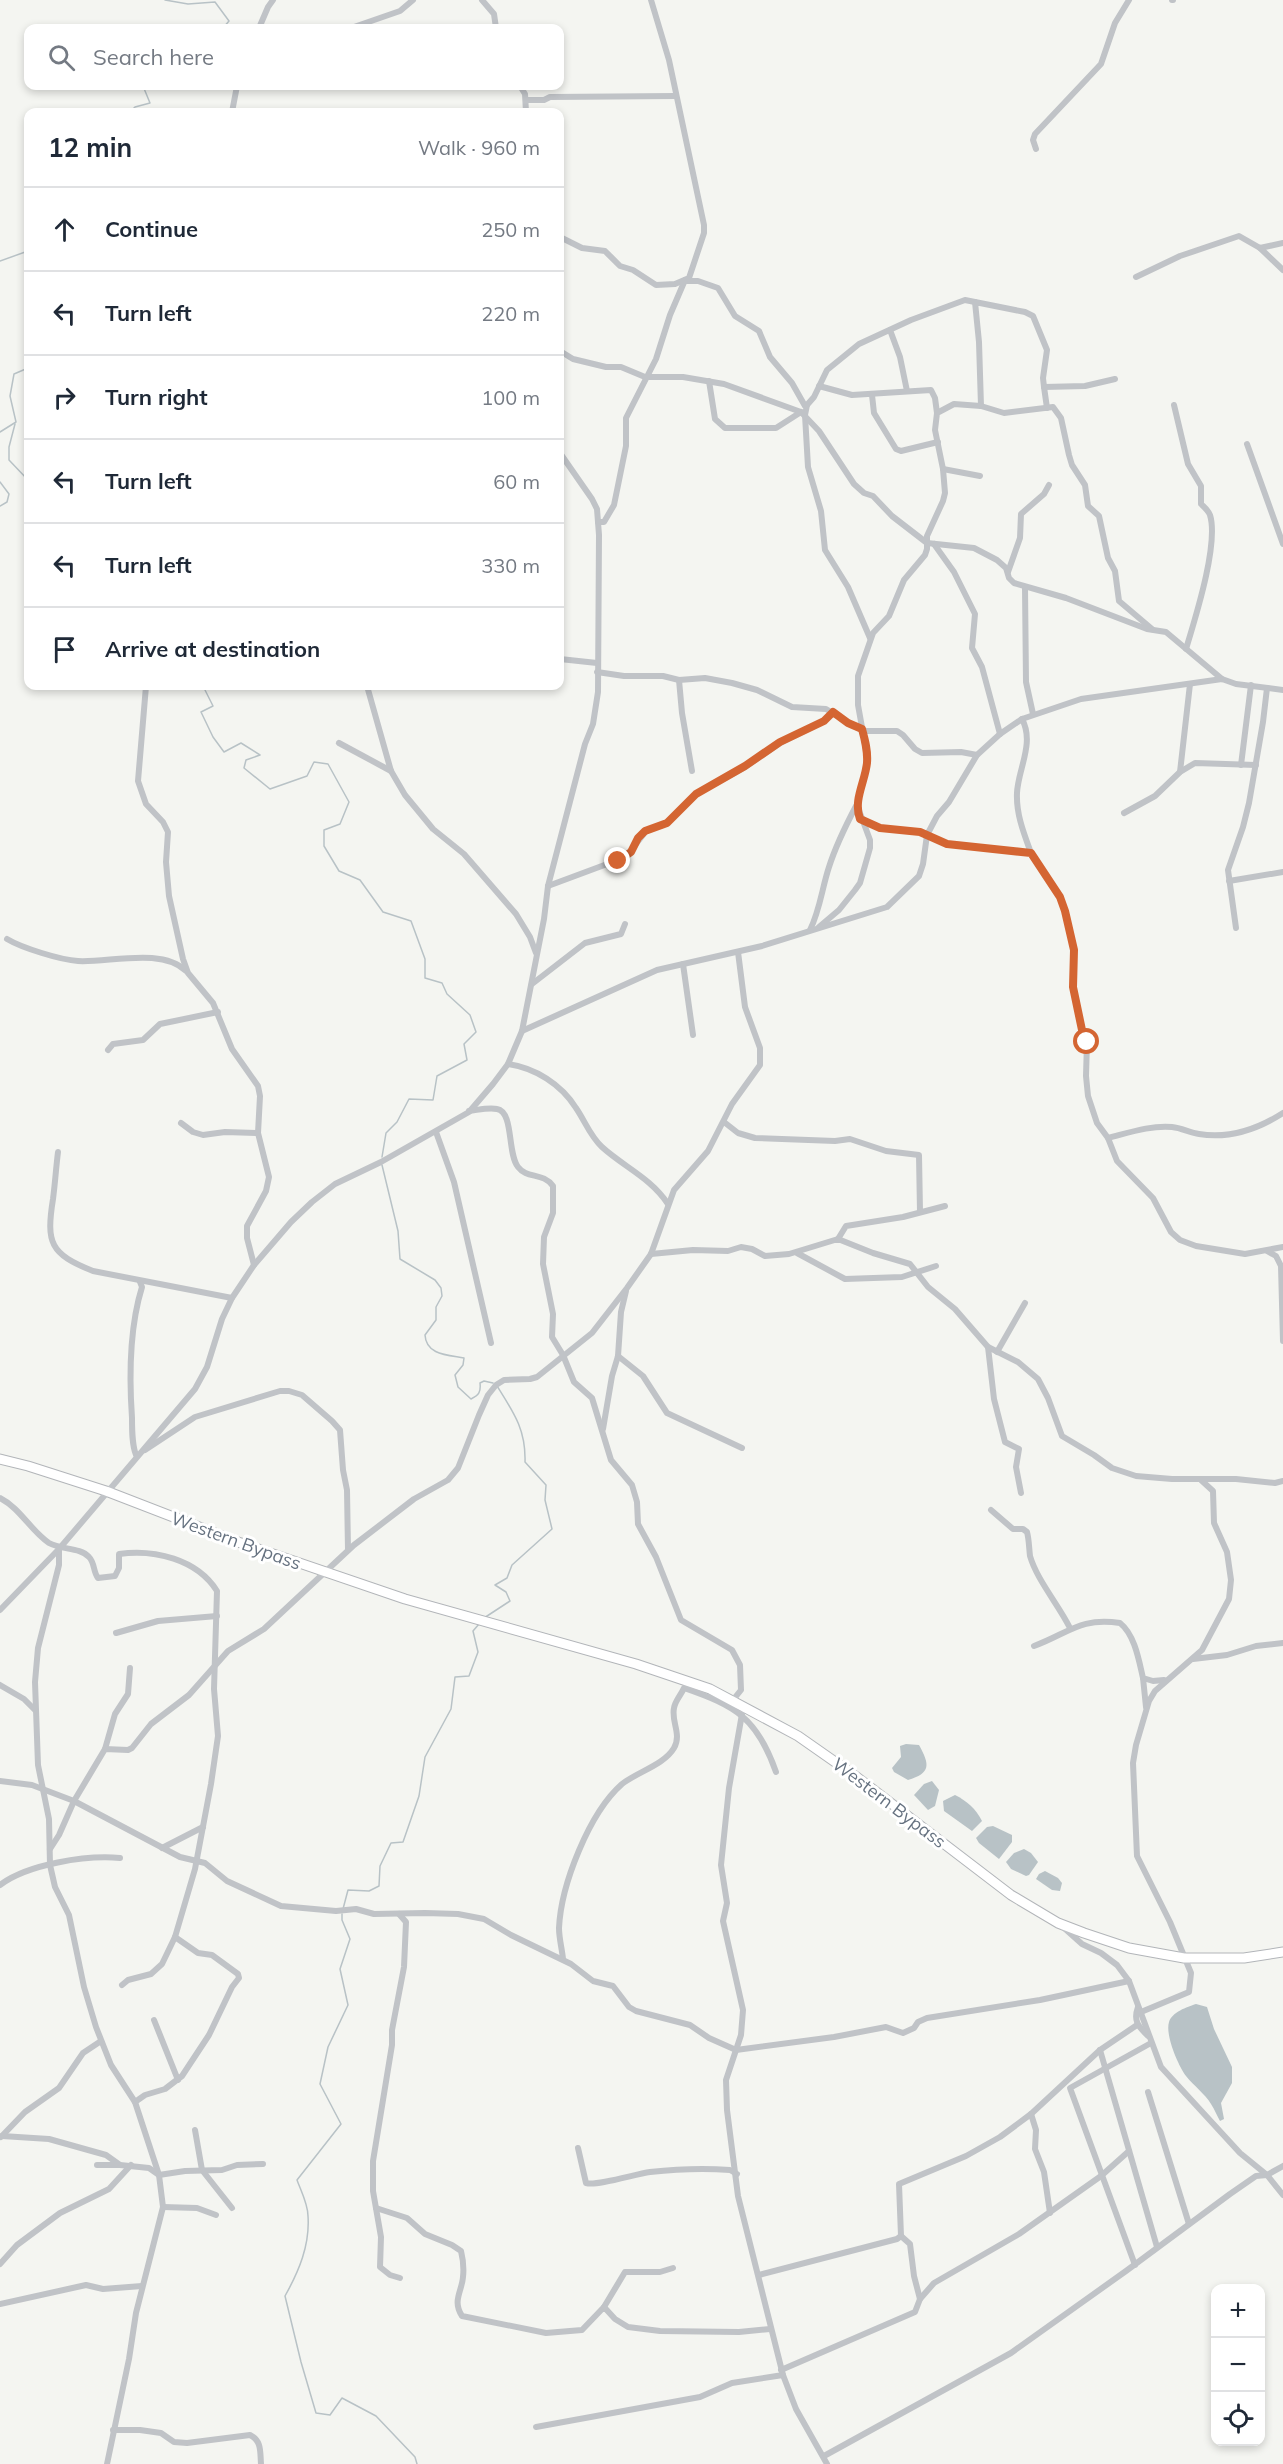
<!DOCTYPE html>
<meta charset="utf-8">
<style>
body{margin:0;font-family:Mulish,sans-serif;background:#f2f2f3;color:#1f2937}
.controls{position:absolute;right:18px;bottom:18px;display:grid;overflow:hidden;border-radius:12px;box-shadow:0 3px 9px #0003}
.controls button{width:54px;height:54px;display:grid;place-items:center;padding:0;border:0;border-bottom:2px solid #e0e1e3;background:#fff;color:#1f2937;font:30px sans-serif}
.stop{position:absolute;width:18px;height:18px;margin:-14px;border:4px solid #d46532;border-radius:50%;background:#fff}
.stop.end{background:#d46532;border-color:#fff;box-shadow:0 2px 6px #0008}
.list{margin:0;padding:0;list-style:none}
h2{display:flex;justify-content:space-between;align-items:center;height:78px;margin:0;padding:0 24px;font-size:26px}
h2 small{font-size:20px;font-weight:400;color:#747a83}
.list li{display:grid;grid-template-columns:39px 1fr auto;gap:18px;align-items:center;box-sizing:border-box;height:84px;padding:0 24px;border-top:2px solid #e0e1e3}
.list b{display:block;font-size:22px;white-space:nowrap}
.list em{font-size:20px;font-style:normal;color:#747a83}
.icon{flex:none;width:33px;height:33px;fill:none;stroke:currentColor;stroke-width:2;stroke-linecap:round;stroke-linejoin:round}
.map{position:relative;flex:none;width:1283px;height:2464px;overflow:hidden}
.search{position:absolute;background:#fff;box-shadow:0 3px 9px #0003;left:24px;top:24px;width:540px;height:66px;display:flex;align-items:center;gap:15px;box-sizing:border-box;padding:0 21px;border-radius:12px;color:#747a83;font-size:22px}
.panel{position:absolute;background:#fff;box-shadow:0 3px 9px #0003;left:24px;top:108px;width:540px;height:582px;border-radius:12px}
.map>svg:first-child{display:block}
.water{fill:#b8c2c6}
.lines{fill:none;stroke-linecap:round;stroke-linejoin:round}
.stream{stroke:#b8c2c6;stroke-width:1.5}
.primary-casing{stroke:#b2b5b9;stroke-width:11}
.minor{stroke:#c0c3c7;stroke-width:6}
.primary{stroke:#fff;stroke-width:9}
.route{stroke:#d46532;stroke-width:8}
.labels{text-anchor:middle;stroke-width:6;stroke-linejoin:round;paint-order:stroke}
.street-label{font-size:18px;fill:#667280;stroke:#fff}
</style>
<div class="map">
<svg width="1283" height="2464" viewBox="0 0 1283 2464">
<rect width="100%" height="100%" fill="#f4f5f1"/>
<g class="water">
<path d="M906,1744L919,1745C930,1765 931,1773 908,1780L894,1772L892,1768L901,1757L900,1746Z"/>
<path d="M932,1781L939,1790L935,1806L928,1810L914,1795L924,1784Z"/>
<path d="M955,1795C967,1801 976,1809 982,1821L972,1831L944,1811L943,1801Z"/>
<path d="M993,1826L1012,1835V1842L999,1859L979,1843L976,1838L987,1827Z"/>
<path d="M1024,1849L1031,1853L1038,1862L1029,1875L1026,1876L1011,1869L1006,1862L1014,1853Z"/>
<path d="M1045,1871L1058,1878L1062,1883L1060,1891L1052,1890L1036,1879L1039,1874Z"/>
<path d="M1196,2004L1207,2007L1214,2029L1232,2067V2083L1221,2103L1224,2119L1220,2121C1217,2116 1215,2110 1211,2104C1205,2094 1194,2086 1186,2076C1178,2065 1165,2035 1169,2022C1172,2012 1187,2007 1196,2004Z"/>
</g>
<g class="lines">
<g class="stream">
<path d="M165,0L188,4L215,2L229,21L223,28"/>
<path d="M130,112L135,107L150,103L143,86"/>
<path d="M0,261L28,251"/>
<path d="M15,424L9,447V460L28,480"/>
<path d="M0,432L16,422L10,396L14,374L28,368"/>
<path d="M0,482L9,494L7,502L0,506"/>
<path d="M203,686L213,706L201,712L213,737L224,752L241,743L260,755L246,760L244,768L270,789L307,776L314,762L328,764L349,802L340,824L324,830V846L339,871L360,880L383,912L411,921L425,959V978L442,983L447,994L470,1015L476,1032L464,1044L467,1060L437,1076L433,1100L409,1099L397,1122L386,1133L382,1157"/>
<path d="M382,1165L398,1231L400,1259L435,1280L441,1288L442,1296L436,1307V1320L425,1335C426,1355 448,1355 464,1358L463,1365L455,1375L458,1387L471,1399C479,1395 481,1392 480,1383L484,1381L493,1383"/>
<path d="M484,1618L510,1601L506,1592L495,1585L507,1578L512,1565L552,1529L545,1500L546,1485L525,1462C526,1430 514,1413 497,1386"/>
<path d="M343,1909L348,1890L369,1891L379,1886L380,1866L391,1843L403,1842L419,1796L425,1757L451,1709L455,1677L469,1676L478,1652L473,1631L479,1624"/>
<path d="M342,1914V1920L350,1939L340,1969L348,2005L328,2047L320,2084L341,2124L297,2180C301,2191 308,2204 308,2216C310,2245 299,2271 285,2296L301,2362L316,2413L330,2415L342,2398L376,2416L415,2457L417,2464"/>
</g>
<defs>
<path id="primary" d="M0,1459L28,1466L106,1491L238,1542L405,1599L636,1664L710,1689L798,1736L858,1778L1011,1895L1058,1923L1084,1933L1129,1948L1184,1958H1244L1283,1952"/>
</defs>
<use href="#primary" class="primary-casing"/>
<g class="minor">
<path d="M482,0L494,14L496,28"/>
<path d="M1172,0H1173"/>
<path d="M259,28L268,7L273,0"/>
<path d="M351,28L400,11L413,0"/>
<path d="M520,86L525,94L526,112"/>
<path d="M526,100H544L550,97L675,96"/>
<path d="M232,112L237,86"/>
<path d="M1036,149L1033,140L1035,134L1101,64L1115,23L1129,0"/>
<path d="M560,237L582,248L605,251L620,266L633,270L656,285L675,284L689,278L704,233V225L669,60L651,0"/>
<path d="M1260,248L1283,270"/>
<path d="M1136,277L1180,256L1239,236L1260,248L1283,243"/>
<path d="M686,281H698L718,288L735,316L759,331L770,357L792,383L805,406L807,405L805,415L808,467L821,511L825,550L848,587L870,638"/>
<path d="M890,330L900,357L907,391"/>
<path d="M560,351L573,359L606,367H621L645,377H683L724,384L801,412L819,431L854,484L864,493L873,496L892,516L927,543L974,548L997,560L1006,568L1009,578L1014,583L1066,598L1147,629L1166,632L1222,679"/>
<path d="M709,381L715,419L725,428H776L801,412"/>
<path d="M819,386L852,395L931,390L935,398L937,413"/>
<path d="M1044,387L1047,408"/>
<path d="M872,395L874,413L896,449L901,451L938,442"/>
<path d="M807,405L814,397L827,370L859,344L911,320L965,300L975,302"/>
<path d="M1174,405L1188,464L1201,486V504C1204,507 1208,510 1210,515C1219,544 1195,619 1186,649"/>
<path d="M981,406L979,342L975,302L1025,312L1033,316L1047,350L1043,378L1044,387L1085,386L1115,379"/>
<path d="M1247,444L1283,544"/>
<path d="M943,469L980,476"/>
<path d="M598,522H604L614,505L626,446V418L656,359L670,315L685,280"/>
<path d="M934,544L954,572L975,614L972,648L982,667L1000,734"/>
<path d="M1008,572L1020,538L1021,514L1044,494L1049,485"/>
<path d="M1025,588L1026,682L1033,714"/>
<path d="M560,659L597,663"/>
<path d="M597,672L624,676H663L679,680L705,678L732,683L757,690L792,707L826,709L856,727L866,731H897L903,735L915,749L922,753L961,752L977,755"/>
<path d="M679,680L682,713L692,771"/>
<path d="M146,686L138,781L146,804L163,822L168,832L166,862L169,896L183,959L188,973L213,1003L232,1049L258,1086L260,1096L258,1133L269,1177L266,1191L247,1226V1238L254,1265"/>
<path d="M367,686L391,771L405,795L433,829L464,854L516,914L530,937L536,953"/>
<path d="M1022,719C1035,743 1018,769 1017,793C1016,814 1024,834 1031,853"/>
<path d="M339,743L391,771"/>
<path d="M1241,765L1251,685"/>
<path d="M1180,772L1190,684"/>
<path d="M1124,813L1155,796L1180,772L1195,763L1256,765"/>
<path d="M861,819L880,828L920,832L947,844L1031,853L1060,897L1065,911L1074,950L1073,987L1082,1030L1087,1042L1086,1076L1088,1096L1097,1123L1108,1138L1117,1161L1153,1198L1171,1232L1180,1240L1196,1246L1245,1254L1283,1247"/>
<path d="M1229,881L1283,872"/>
<path d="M548,886L626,857L646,831L667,823L696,794L745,767L780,743L824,721L833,712"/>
<path d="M819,927L839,910L855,890L860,883L870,848V840L857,805L865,774L867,755L858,705V676L873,633L889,616L904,580L925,555L927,549V536L943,501L945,493L943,469L935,430L937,413L954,404L981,406L1004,413L1053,407L1061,418L1069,455L1072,465L1085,485L1088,506L1099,516L1108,558L1115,571L1119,601L1152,629"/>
<path d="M1236,928L1228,870L1243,827L1249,803L1263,722L1267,688"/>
<path d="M810,930C820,910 822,888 829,867C836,845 846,825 856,806"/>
<path d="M7,939C22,948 61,960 78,961C108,963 162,947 186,971"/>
<path d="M683,964L693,1035"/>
<path d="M532,984L585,943L621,934L625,924"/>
<path d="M522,1031L657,970L762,946L887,907L919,876L923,864L927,835L937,816L949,802L977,755L1000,734L1022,719L1081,699L1222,679L1236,684L1283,690"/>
<path d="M108,1050L113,1044L143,1040L160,1024L218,1012"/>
<path d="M508,1064C535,1068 561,1084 576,1108C585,1121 590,1136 602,1147C624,1167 651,1178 668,1204"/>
<path d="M469,1111C478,1110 489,1107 497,1109C514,1112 507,1153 518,1167C527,1179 543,1172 553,1186V1213L544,1237L543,1264L553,1314L552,1337L563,1355L574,1382L592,1398L611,1460L632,1485L637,1502L638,1524L656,1557L681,1620L732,1650L740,1665L741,1690L733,1700"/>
<path d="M724,1122L738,1133L755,1138L835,1141L850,1139L886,1151L919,1155L920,1212"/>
<path d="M181,1123L193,1132L203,1135L225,1132L258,1133"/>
<path d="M436,1132L454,1182L491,1343"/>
<path d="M1108,1138C1128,1133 1151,1125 1172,1127C1182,1128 1190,1133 1199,1134C1229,1139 1258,1129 1283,1113"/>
<path d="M58,1152C56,1168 55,1184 53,1199C46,1243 50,1254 93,1271L232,1298"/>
<path d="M838,1239L846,1226L903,1217L945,1206"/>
<path d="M1267,1251L1276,1256L1281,1266L1283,1341"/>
<path d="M797,1253L845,1279L902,1277L936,1266"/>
<path d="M651,1254L693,1250L728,1251L741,1247L752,1249L765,1256L789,1254L838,1239L873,1253L910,1264L928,1287L955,1309L988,1347L1018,1362L1038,1379L1048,1398L1062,1436L1094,1455L1112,1468L1136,1476L1172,1479H1236L1275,1483L1283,1481"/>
<path d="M988,1347L994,1399L1005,1442L1019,1449L1016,1467L1021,1493"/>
<path d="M997,1352L1025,1303"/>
<path d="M618,1356L643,1376L667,1413L742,1448"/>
<path d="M603,1429L612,1376L618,1356L621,1312L626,1291"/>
<path d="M145,1450L195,1417L280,1391H289L302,1395L332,1421L340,1430L343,1470L347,1490L348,1550"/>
<path d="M136,1455C132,1445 132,1431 132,1418C129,1375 129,1329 142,1287L140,1282"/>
<path d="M0,1498C20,1508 31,1531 49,1543C61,1550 80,1547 89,1557C95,1563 93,1572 98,1578L115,1576L119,1568V1554C154,1549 197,1559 217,1591L214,1689L218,1736L211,1784L195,1869L175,1937L162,1964L151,1974L128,1980L122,1985"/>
<path d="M991,1510L1013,1529H1023L1027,1532C1029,1539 1029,1548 1030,1556C1037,1580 1058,1604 1070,1628"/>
<path d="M59,1549V1565L38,1648L35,1682L38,1765L49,1819L50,1865L55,1887L69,1915L84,1987L96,2027L111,2065L135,2102L159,2175L163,2207L136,2313L129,2359L107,2464"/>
<path d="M0,1610L59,1549L195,1389L207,1367L222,1319L232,1298L254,1265L291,1222L312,1202L335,1184L381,1162L469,1112L493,1084L508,1064L522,1031L544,919L548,886L585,744L593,724L598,692L599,535L597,509L592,499L560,453"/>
<path d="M116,1633L158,1621L217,1616"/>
<path d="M1034,1646C1069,1633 1080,1617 1120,1623C1135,1635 1139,1661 1143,1678L1153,1681L1164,1680"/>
<path d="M1193,1659L1227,1655L1256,1646L1283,1643"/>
<path d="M1143,1678L1146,1707"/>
<path d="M0,1685L24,1699L35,1710"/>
<path d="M742,1714L729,1788L721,1865L727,1903L723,1921L743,2010L741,2035L726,2080L727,2110L738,2196L783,2375L796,2409L827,2464"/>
<path d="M105,1749L115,1714L128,1694L130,1668"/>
<path d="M0,1781L32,1785L74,1801L180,1857L205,1863L227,1881L281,1906L336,1911L356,1909L374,1914L425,1913L458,1914L484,1919L511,1935L571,1964L593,1981L613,1986L629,2007L636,2011L690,2025L709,2038L736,2050L834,2037L886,2027L903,2033L914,2028L918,2022L927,2018L1040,2000L1129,1981"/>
<path d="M162,1848L203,1827"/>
<path d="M50,1849L59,1835L74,1801L105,1749L128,1750L132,1748L151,1724L189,1695L228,1651L264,1629L354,1545L414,1499L448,1480L458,1468L479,1415L488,1395L496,1385L504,1380L530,1379L537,1377L592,1333L627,1288L651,1254L674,1190L708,1151L732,1104L760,1065V1048L745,1007L738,952"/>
<path d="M0,1885C28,1864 86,1855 120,1858"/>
<path d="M399,1914L406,1922L404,1967L392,2030V2045L373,2161V2191L381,2237L380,2267L390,2275L400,2278"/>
<path d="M1063,1927L1082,1944L1101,1953L1117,1965L1129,1981L1161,2067L1240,2153L1267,2175L1283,2195"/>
<path d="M563,1959C562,1949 559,1938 559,1928C561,1885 589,1813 622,1784C637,1772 664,1765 674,1748C682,1734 671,1722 674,1708C675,1701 681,1695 684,1688C736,1706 757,1718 776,1772"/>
<path d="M1138,2007C1133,2021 1138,2026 1148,2036"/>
<path d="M1141,2012L1189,1992L1191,1973L1170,1922L1137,1856L1133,1763L1136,1745L1149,1701L1155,1691L1202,1650L1229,1599L1231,1580L1227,1552L1214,1523L1213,1491L1201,1480"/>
<path d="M154,2020L178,2080"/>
<path d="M1100,2050L1157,2247"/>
<path d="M1148,2092L1189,2224"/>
<path d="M135,2102L145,2095L165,2089L182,2076L209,2035L232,1987L239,1978L238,1974L212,1955L198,1953L175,1937"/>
<path d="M1031,2114L1036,2130L1035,2149L1044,2172L1050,2213"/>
<path d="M195,2130L202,2170L232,2208"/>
<path d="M2,2136L49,2139L106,2155L120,2165L149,2168L159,2175L185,2171L222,2170L237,2165L263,2164"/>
<path d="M1,2137L25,2112L59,2088L83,2053L101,2041"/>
<path d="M578,2148L586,2183C598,2186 635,2174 650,2172C677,2169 704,2168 730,2170L737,2174"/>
<path d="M97,2165H120"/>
<path d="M163,2207L197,2208L216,2215"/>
<path d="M376,2208L407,2218L425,2234L452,2245L461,2251C463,2259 464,2268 463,2277C462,2291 452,2301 462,2316L546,2333L582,2330L604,2307L615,2319L628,2327L660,2331L739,2332L770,2329"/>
<path d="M901,2236L910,2244L914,2276L920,2299"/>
<path d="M0,2264L17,2245L60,2213L109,2189L131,2165"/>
<path d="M1135,2265L1070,2088L1151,2043"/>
<path d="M759,2275L897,2239L901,2236L899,2184L966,2156L1000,2137L1031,2114L1100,2050L1137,2025"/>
<path d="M0,2304L86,2285L103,2289L142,2286"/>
<path d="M604,2307L625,2272H660L673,2268"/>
<path d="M781,2370L915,2312L920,2299L934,2283L1019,2234L1101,2176L1129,2151"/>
<path d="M536,2427L700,2397L732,2383L783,2375"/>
<path d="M113,2430H140L161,2433L174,2442L187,2443L250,2435C262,2441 260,2452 261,2464"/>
<path d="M824,2456L1011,2353L1126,2271L1230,2194L1256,2176L1267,2175L1283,2166"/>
</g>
<use href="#primary" class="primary"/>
</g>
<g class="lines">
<path class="route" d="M618,861L631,852L638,838L645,831L667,823L696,794L745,766L780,742L824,721L833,712L848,723L862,729C865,740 868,751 867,763C865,782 853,800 860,819L880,828L920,832L947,844L1031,853L1060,897L1065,911L1074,950L1073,987L1082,1030L1087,1042"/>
</g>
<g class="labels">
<g class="street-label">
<text transform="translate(236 1541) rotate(20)" y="6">Western Bypass</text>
<text transform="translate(889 1803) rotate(37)" y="6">Western Bypass</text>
</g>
</g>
</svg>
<div class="controls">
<button>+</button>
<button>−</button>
<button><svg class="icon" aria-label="locate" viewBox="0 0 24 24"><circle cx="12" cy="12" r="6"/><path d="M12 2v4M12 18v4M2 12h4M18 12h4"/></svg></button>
</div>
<div class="stop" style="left:1087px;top:1042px"></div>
<div class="stop end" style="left:618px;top:861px"></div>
<div class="search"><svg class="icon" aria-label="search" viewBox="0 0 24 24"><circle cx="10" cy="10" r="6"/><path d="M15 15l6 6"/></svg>Search here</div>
<section class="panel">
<h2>12 min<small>Walk · 960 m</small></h2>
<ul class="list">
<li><svg class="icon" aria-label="ahead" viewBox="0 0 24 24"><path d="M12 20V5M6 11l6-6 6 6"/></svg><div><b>Continue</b></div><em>250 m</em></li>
<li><svg class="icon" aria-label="left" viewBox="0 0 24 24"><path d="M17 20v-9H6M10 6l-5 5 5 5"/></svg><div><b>Turn left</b></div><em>220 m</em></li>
<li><svg class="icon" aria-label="right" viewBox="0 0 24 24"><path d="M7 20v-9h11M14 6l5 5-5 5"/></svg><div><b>Turn right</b></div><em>100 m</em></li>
<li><svg class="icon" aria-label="left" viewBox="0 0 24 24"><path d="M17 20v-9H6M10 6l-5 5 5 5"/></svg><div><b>Turn left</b></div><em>60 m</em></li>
<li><svg class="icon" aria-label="left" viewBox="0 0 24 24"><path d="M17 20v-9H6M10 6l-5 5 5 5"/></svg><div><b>Turn left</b></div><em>330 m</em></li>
<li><svg class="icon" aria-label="arrive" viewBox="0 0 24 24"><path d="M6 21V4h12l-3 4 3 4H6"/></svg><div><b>Arrive at destination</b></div></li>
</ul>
</section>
</div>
